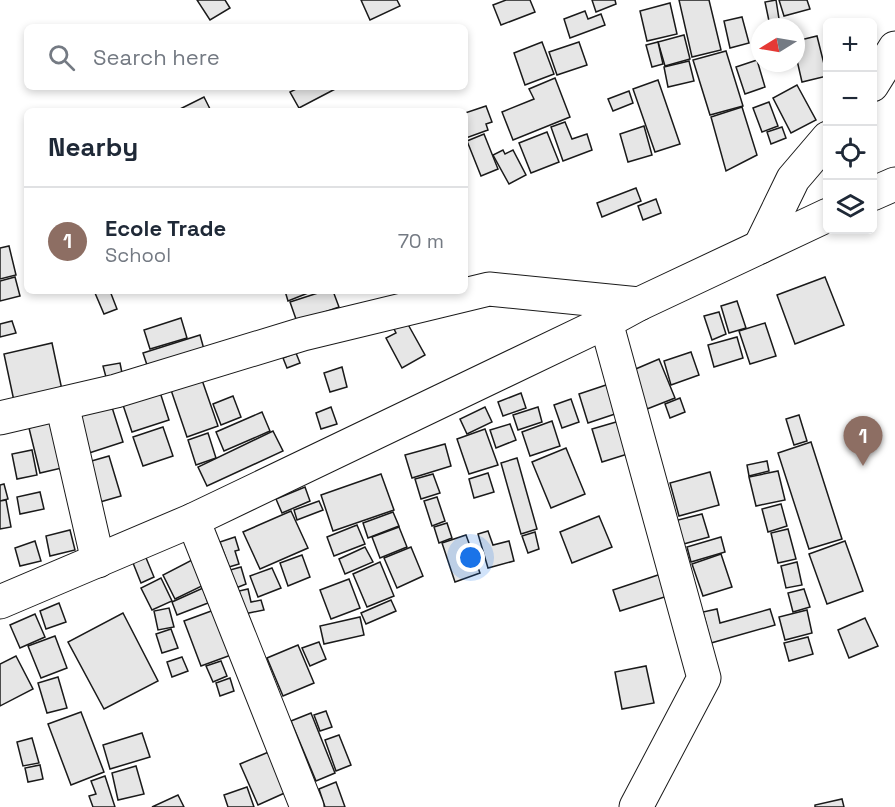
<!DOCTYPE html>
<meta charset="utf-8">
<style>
body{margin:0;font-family:"Space Grotesk",sans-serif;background:#f6f6f7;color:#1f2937}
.controls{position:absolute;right:18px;top:18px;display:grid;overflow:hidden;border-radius:9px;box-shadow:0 3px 9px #0003}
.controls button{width:54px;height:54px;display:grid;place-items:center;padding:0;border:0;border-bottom:2px solid #e0e1e3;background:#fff;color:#1f2937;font:30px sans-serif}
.compass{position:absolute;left:751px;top:18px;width:54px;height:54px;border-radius:50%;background:#fff;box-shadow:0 3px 9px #0003;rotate:259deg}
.you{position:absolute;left:471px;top:558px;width:21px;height:21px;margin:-15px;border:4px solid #fff;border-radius:50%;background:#1a73e8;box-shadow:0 0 0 9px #1a73e833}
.badge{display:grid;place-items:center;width:39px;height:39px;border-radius:50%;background:#111827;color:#fff;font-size:20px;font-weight:700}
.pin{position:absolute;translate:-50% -50px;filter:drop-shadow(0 2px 3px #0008)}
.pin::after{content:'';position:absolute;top:32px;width:21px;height:18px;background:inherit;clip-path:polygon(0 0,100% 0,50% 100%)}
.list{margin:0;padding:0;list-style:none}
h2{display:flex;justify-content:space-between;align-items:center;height:78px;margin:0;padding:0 24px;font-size:26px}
h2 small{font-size:20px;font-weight:400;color:#747a83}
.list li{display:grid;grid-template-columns:39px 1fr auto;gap:18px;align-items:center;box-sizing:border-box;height:108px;padding:0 24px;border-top:2px solid #e0e1e3}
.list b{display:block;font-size:22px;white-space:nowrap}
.list p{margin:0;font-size:20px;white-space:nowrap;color:#747a83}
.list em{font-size:20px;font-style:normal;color:#747a83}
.icon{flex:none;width:33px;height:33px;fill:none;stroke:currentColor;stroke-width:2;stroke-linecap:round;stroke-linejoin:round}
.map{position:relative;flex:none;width:895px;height:807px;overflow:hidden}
.search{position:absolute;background:#fff;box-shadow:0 3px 9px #0003;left:24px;top:24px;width:444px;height:66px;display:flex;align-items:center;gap:15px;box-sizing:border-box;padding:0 21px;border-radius:9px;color:#747a83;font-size:22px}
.panel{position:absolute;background:#fff;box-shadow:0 3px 9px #0003;left:24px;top:108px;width:444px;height:186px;border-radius:9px}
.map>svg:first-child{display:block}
.building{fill:#e6e6e6;stroke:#1a1a1a;stroke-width:1.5}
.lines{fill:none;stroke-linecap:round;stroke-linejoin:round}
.street-casing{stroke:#1a1a1a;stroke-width:35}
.street{stroke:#fff;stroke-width:33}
</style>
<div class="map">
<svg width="895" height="807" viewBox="0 0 895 807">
<rect width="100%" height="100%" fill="#fff"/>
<g class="building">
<path d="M197,0H225L230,8L210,20Z"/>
<path d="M361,0H397L400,6L370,20Z"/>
<path d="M506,0H530L535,12L501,25L493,5Z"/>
<path d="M592,0H615L616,4L596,12Z"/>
<path d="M679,0H709L721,50L692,57Z"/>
<path d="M776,0L779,19L769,21L765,2Z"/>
<path d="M779,0H807L810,9L784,16Z"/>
<path d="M670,3L677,34L647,41L640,11Z"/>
<path d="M585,11L588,19L601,14L605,25L570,38L564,19Z"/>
<path d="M742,17L749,43L730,48L724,21Z"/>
<path d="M684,35L690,59L665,66L658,42Z"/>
<path d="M817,36L827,76L802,82L796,56V41Z"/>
<path d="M542,42L554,74L525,85L514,53Z"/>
<path d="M579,42L587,65L557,75L549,52Z"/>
<path d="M658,42L663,64L652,67L646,45Z"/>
<path d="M726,51L743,106L710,115L693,60Z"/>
<path d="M757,60L765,87L745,94L736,67Z"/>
<path d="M689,61L694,81L668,87L664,67Z"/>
<path d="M555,78L570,117L513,140L502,112L534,99L529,89Z"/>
<path d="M658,80L680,144L655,152L633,89Z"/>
<path d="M797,85L816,120L791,133L773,98Z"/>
<path d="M300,87H339L299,108L290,92Z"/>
<path d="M629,91L633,103L613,111L608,99Z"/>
<path d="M204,97L211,111H179L178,110Z"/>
<path d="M769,102L778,126L762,132L753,108Z"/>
<path d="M486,106L492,122L486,124L488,130L466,138L465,113Z"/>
<path d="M742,107L757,155L726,171L711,117Z"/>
<path d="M565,122L572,139L587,134L592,150L563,161L551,127Z"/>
<path d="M644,126L652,155L628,162L620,134Z"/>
<path d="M782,127L786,138L771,144L767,132Z"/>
<path d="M547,132L559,162L531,173L519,143Z"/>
<path d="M484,134L498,169L481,176L467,141Z"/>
<path d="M503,150L505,154L513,150L526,175L509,184L493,155Z"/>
<path d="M636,188L641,201L602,217L597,203Z"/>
<path d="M656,199L661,213L643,220L638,206Z"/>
<path d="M9,246L16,275L0,279V248Z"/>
<path d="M15,277L20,296L0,301V281Z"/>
<path d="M825,277L844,325L795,344L777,295Z"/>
<path d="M98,291H110L117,309L104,314L95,293Z"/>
<path d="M285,291H313L288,301Z"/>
<path d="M324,291H333L339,307L297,322L290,302Z"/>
<path d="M737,301L746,328L729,333L721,306Z"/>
<path d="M719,312L726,334L712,340L704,316Z"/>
<path d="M181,318L187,338L150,349L144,330Z"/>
<path d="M405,319L425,355L402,368L386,338L396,333L392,325Z"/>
<path d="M12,321L16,333L0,337V324Z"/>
<path d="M765,323L776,356L750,364L739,331Z"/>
<path d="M200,335L205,353L149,371L143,353Z"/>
<path d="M737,337L743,358L714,367L708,345Z"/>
<path d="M52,343L62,390L14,401L4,354Z"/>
<path d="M691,352L699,375L671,385L664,361Z"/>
<path d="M296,353L300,363L287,368L283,358Z"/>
<path d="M659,359L675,398L647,409L631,371Z"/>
<path d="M120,363L123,378L107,381L103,366Z"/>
<path d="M342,367L347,387L330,392L324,373Z"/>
<path d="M202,380L218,426L187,437L171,390Z"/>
<path d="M612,383L621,412L588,423L579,394Z"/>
<path d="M158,386L169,420L132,432L121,399Z"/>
<path d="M521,393L526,408L503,416L498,402Z"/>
<path d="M233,396L241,417L221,425L213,404Z"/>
<path d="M680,398L685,412L670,418L665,404Z"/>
<path d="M571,399L579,422L562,428L554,405Z"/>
<path d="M110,401L123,442L86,454L73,412Z"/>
<path d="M331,407L337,424L321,429L316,413Z"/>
<path d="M485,407L492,422L467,434L460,419Z"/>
<path d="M538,407L542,422L518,430L513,415Z"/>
<path d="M262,412L270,431L224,451L216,432Z"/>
<path d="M799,415L807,441L794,445L786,419Z"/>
<path d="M623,420L634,452L602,462L592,429Z"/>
<path d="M55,421L66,467L40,473L29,428Z"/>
<path d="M552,421L560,446L530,456L522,432Z"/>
<path d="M510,424L516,440L496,448L490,430Z"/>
<path d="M163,427L173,456L143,466L133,437Z"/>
<path d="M485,429L498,465L469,474L457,439Z"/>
<path d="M273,431L283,451L207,486L198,467Z"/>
<path d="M208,433L216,458L196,465L188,440Z"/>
<path d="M811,442L842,539L809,549L778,453Z"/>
<path d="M445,444L451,466L412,478L405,455Z"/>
<path d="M566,448L585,494L551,508L532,462Z"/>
<path d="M32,450L37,475L17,479L12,454Z"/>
<path d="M109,456L121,496L100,502L88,462Z"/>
<path d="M517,458L537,529L521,534L501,463Z"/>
<path d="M767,461L769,471L749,476L747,465Z"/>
<path d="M778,471L785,500L756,506L749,477Z"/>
<path d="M710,472L719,505L679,516L670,483Z"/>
<path d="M488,473L494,492L474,498L469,479Z"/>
<path d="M381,474L394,510L333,531L321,495Z"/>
<path d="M433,474L440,493L421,499L415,479Z"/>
<path d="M4,484L8,499L0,501V485Z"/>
<path d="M305,487L310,501L282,513L276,499Z"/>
<path d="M40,492L44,509L20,514L17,497Z"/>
<path d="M437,497L445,521L432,526L424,501Z"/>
<path d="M6,500L11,527L0,529V501Z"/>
<path d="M319,501L323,510L297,520L294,510Z"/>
<path d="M781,504L787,526L768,532L762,509Z"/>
<path d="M291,511L308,548L260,569L243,532Z"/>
<path d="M393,512L399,526L368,538L363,523Z"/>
<path d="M702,514L709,537L680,545L674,521Z"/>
<path d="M599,516L612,547L572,563L560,532Z"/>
<path d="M447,523L452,538L439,543L434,527Z"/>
<path d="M357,525L365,544L334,556L327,537Z"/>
<path d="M399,527L407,547L380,558L372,537Z"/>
<path d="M788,529L796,559L778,563L771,533Z"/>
<path d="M70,530L75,550L50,556L46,536Z"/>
<path d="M488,531L493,545L509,541L514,561L488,568L478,534Z"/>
<path d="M535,532L539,549L528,553L522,536Z"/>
<path d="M466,535L480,573L455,582L442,543Z"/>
<path d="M235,537L239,550L235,551L239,564L229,567L220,542Z"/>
<path d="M721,537L725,552L691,562L687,547Z"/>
<path d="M35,541L41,561L20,566L15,548Z"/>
<path d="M845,541L863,591L827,604L809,554Z"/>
<path d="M365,547L373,562L345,574L339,559Z"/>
<path d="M411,547L423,576L397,588L384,558Z"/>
<path d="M144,553L154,577L141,583L131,558Z"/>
<path d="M721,554L732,587L703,596L692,564Z"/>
<path d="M302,555L310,577L288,586L280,563Z"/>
<path d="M192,560L204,585L175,599L163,575Z"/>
<path d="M380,562L394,596L367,607L353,574Z"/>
<path d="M797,562L802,585L786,588L781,566Z"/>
<path d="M241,567L246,584L236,588L230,570Z"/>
<path d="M272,568L281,588L258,597L250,576Z"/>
<path d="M667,572L674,594L620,611L613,590Z"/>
<path d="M161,578L172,601L152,610L141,588Z"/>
<path d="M349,579L360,608L331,619L320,590Z"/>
<path d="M203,588L208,603L177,615L172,602Z"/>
<path d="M248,589L251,602L261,600L264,610L244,614L239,591Z"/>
<path d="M804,589L810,607L793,612L788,593Z"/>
<path d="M391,600L396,611L366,624L361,613Z"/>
<path d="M59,603L66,622L46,629L40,611Z"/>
<path d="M169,608L174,627L158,630L154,611Z"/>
<path d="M717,609L720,623L770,609L775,625L711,643L703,612Z"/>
<path d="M214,610L231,655L201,666L184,621Z"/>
<path d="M807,610L812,633L785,640L779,617Z"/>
<path d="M123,613L158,681L104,709L68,642Z"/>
<path d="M35,614L45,637L20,648L10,625Z"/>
<path d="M360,617L364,635L324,644L320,626Z"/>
<path d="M865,618L878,646L849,658L838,630Z"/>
<path d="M171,629L178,648L162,653L156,634Z"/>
<path d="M55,636L67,668L41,678L28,646Z"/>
<path d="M808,637L813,654L789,661L784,643Z"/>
<path d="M319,642L326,659L310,666L302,648Z"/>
<path d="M298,645L314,683L283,696L267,658Z"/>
<path d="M16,656L33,689L0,706V664Z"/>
<path d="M182,657L188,671L172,677L167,662Z"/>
<path d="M221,661L227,676L213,682L206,666Z"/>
<path d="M646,666L654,703L622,709L615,672Z"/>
<path d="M58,677L67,708L47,713L38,683Z"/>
<path d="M230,678L234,691L220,696L216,683Z"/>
<path d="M326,711L332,727L320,731L314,715Z"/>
<path d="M81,712L104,772L71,785L48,724Z"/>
<path d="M311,713L335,773L316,781L291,721Z"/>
<path d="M142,733L150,757L110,769L103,745Z"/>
<path d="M339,735L351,765L336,771L325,740Z"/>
<path d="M32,738L39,763L23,766L17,742Z"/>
<path d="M271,751L289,791L258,805L240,764Z"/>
<path d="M40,765L43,779L28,782L25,768Z"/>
<path d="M136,766L144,794L118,800L112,773Z"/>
<path d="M105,776L115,807H93L89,796L96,794L91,781Z"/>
<path d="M336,782L345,807H325L319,789Z"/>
<path d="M247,787L254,807H228L224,795Z"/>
<path d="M178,795L184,807H152Z"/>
<path d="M842,799L844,807H815V805Z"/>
</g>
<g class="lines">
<defs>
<g id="street">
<path d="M872,85L895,48"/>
<path d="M872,194L895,184"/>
<path d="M760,247L793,179L828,138"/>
<path d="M606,322L704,678L636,807"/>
<path d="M62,404L98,561"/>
<path d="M0,418L116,391L303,334L489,289L639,304"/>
<path d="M193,520L307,807"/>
<path d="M0,602L193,520L606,322L639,304L828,215"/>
</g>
</defs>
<use href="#street" class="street-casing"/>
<use href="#street" class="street"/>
</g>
</svg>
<div class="controls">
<button>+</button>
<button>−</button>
<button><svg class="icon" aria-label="locate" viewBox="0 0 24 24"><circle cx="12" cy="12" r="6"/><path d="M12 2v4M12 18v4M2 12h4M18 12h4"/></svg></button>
<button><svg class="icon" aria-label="layers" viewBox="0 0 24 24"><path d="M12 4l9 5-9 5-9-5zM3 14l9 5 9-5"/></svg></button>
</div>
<svg class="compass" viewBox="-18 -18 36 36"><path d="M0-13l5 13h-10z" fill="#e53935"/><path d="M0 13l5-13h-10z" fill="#747a83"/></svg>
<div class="you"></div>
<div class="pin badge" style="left:863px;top:466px;background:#8d6e63">1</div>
<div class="search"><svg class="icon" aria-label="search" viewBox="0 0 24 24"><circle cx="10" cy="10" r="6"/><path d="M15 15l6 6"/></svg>Search here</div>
<section class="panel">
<h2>Nearby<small></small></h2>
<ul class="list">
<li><span class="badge" style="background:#8d6e63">1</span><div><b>Ecole Trade</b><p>School</p></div><em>70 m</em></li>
</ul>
</section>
</div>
